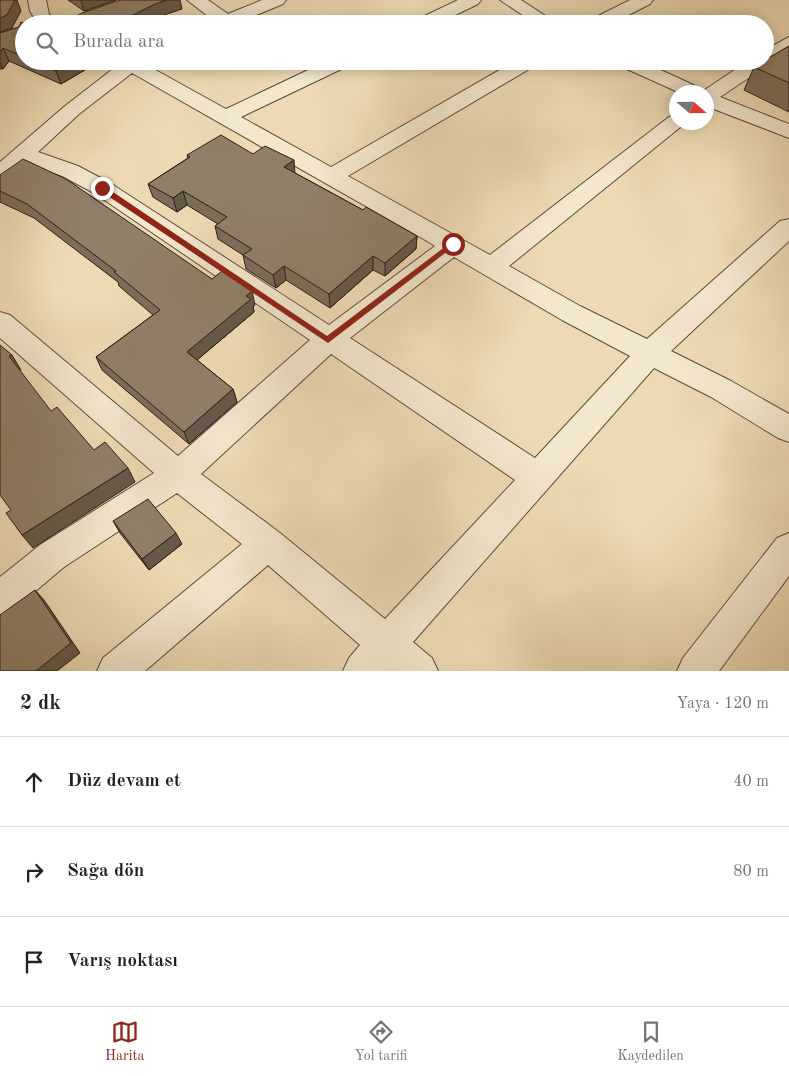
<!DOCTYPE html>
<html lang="tr">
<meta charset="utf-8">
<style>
body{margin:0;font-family:"Old Standard TT",serif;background:#f6f6f6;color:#202124}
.compass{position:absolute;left:669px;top:85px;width:45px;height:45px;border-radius:50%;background:#fff;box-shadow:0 2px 12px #0003;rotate:110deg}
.stop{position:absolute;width:15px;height:15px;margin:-11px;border:4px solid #8f2418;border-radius:50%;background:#fff}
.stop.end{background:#8f2418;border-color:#fff;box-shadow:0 1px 5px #0008}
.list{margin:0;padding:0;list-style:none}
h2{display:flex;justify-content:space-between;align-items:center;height:65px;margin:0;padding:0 20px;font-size:21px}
h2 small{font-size:16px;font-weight:400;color:#757577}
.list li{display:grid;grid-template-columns:32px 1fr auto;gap:15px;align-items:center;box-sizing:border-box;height:90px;padding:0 20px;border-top:1px solid #e0e0e0}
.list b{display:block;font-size:19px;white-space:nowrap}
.list em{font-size:16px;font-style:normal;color:#757577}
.icon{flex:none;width:28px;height:28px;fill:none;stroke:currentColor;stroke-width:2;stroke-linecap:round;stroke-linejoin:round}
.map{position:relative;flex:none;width:789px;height:671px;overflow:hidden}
.search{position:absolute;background:#fff;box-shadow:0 2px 12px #0003;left:15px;right:15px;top:15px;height:55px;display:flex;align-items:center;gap:12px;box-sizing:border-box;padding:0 18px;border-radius:28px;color:#757577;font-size:19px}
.sheet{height:335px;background:#fff}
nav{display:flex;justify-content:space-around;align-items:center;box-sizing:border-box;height:70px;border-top:1px solid #e0e0e0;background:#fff;font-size:14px;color:#757577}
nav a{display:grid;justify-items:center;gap:2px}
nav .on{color:#8f2418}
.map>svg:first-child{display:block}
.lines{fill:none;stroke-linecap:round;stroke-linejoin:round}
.street-casing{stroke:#5c4c3e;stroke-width:2}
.street{fill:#f3e7ce;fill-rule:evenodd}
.wall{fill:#7c6d5a;stroke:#2b1d17}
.shaded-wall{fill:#65594a;stroke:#2b1d17}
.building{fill:#907f69;stroke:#2b1d17}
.route{fill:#8f2418}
</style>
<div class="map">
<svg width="789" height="671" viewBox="0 0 789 671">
<rect width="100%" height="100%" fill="#eddab4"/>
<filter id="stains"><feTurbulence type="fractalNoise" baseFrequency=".004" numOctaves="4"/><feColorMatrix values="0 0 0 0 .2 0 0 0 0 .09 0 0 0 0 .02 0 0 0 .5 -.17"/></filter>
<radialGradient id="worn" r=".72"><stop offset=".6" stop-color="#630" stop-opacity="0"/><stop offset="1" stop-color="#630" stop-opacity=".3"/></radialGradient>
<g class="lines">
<defs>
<g id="street">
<path d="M28,0H46L49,14L60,24H38L30,11Z"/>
<path d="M187,0H208L228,14L262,0H286L283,4L235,24H210L213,20Z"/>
<path d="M458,0H481L478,4L437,24H413L416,20Z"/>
<path d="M500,0H521L558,24H536Z"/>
<path d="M630,0H653L650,4L611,24H587L590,20Z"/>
<path d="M789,37V51L720,97L789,124V138L706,106V92H678L618,65L616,61H641L700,88L703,91L748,61H765V50Z"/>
<path d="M116,61H144L143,63L226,109L327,61H352L350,65L241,117L331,167L515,61H538L536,65L348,176L490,255L669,117L676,115V122H686L683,125L509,266L580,306L647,339L780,221L789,219V241L671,351L731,381L789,414V442L778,438L711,397L654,368L413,642L432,658L438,671H343L349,658L360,645L268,565L145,671H97L103,658L242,544L177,493L64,567L12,611L0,616V577L40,545L154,473L0,338V312L10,315L178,456L310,340L94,193L62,176L26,163L8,179L0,181V162L65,106L118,65ZM132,73L427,241L435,246L329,325L110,183L78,166L38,152L79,114ZM454,257L562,320L630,356L535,458L350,338ZM331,354L515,480L385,619L280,533L201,474Z"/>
<path d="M789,533V576L719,671H677L683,658L777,538Z"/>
</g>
</defs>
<use href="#street" class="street-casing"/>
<use href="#street" class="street"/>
</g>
<g class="wall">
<path d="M68,0H116L84,11Z"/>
<path d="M24,24V61H94L95,64L61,84L9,61L3,69H0V33L19,27Z"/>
<path d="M789,46V112L744,90L754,67Z"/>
<path d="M253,154L295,173L363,210L417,236L416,249L385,276L373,270L330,308L286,280L276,288L246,269L243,255L218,239L215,226L218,224L187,205L177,212L153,197L148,184L188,158L187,155Z"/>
<path d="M0,175L212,279L255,305L253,306L254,312L197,360L233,389L237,402L189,444L102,370L96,357L153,315L119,286L118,282L34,218L0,202Z"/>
<path d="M113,521L182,544L149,570L120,533Z"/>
</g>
<g class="shaded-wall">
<path d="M15,0H17L21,11L12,28L0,32V18Z"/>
<path d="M81,0H116L84,11Z"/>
<path d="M166,0H180L182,9L158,17L144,24H115L155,4Z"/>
<path d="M3,48L9,61L3,69L0,63V52Z"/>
<path d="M72,61H94L95,64L61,84L56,71Z"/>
<path d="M294,160L295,174L284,167Z"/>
<path d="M183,191L187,205L177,212L173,198Z"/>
<path d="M417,236L416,249L385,276V263Z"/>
<path d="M373,256V270L330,308L329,294Z"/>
<path d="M284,266L286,280L276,288L273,275Z"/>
<path d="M252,291L255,305L253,306L254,312L191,365L187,352L246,296Z"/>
<path d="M12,355L21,370L18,372L9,356Z"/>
<path d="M233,389L237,402L189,444L184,432Z"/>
<path d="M128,468L135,482L33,548L22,535Z"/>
<path d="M176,533L182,544L149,570L142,559Z"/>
<path d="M35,590L44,600L80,653L57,671H36Z"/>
</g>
<g class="building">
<path d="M0,0H15L7,15L0,18Z"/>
<path d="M120,0H166L155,4L115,24H60L82,13Z"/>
<path d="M21,22L26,24H24V57L3,48L0,52V33L19,27Z"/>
<path d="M789,46V83L754,67L763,61H765V60Z"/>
<path d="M34,61H72L56,71Z"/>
<path d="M221,135L253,154L265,146L294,160L284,167L363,210L366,207L417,236L385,263L373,256L329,294L284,266L273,275L243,255L252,249L215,226L227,217L183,191L173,198L148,184L190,157L187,155Z"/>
<path d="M23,159L66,179L212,279L222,271L252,291L246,296L251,299L187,352L233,389L184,432L96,357L160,310L114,272L116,271L27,204L0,191V175Z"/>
<path d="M0,345L12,355L9,356L51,411L57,407L94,450L105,442L128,468L22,535L6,513L11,510L0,495Z"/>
<path d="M148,499L176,533L142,559L113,521Z"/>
<path d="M35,590L71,643L36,671H0V615Z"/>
</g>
<path class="route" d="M99,186H104L327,336L450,243L457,244L328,343L99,190Z"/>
<rect width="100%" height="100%" filter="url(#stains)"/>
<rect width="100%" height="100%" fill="url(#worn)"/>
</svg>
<svg class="compass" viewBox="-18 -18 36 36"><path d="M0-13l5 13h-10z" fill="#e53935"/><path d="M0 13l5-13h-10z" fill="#757577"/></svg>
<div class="stop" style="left:453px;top:244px"></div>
<div class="stop end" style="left:102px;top:188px"></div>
<div class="search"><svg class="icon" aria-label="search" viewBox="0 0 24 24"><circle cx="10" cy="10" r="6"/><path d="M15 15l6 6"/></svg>Burada ara</div>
</div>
<section class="sheet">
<h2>2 dk<small>Yaya · 120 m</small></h2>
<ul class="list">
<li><svg class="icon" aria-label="ahead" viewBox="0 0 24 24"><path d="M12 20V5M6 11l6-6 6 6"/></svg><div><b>Düz devam et</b></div><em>40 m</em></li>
<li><svg class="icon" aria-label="right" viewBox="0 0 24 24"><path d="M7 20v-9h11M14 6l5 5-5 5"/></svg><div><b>Sağa dön</b></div><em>80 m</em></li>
<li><svg class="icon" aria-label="arrive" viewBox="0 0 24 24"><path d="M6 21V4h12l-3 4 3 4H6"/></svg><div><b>Varış noktası</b></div></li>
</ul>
</section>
<nav>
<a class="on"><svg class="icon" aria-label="map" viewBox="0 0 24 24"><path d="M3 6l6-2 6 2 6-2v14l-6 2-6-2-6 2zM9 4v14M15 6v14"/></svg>Harita</a>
<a><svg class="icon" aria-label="directions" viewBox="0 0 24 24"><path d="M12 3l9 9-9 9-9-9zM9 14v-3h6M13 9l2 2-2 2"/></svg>Yol tarifi</a>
<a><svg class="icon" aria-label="saved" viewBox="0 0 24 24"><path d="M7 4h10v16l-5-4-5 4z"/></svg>Kaydedilen</a>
</nav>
